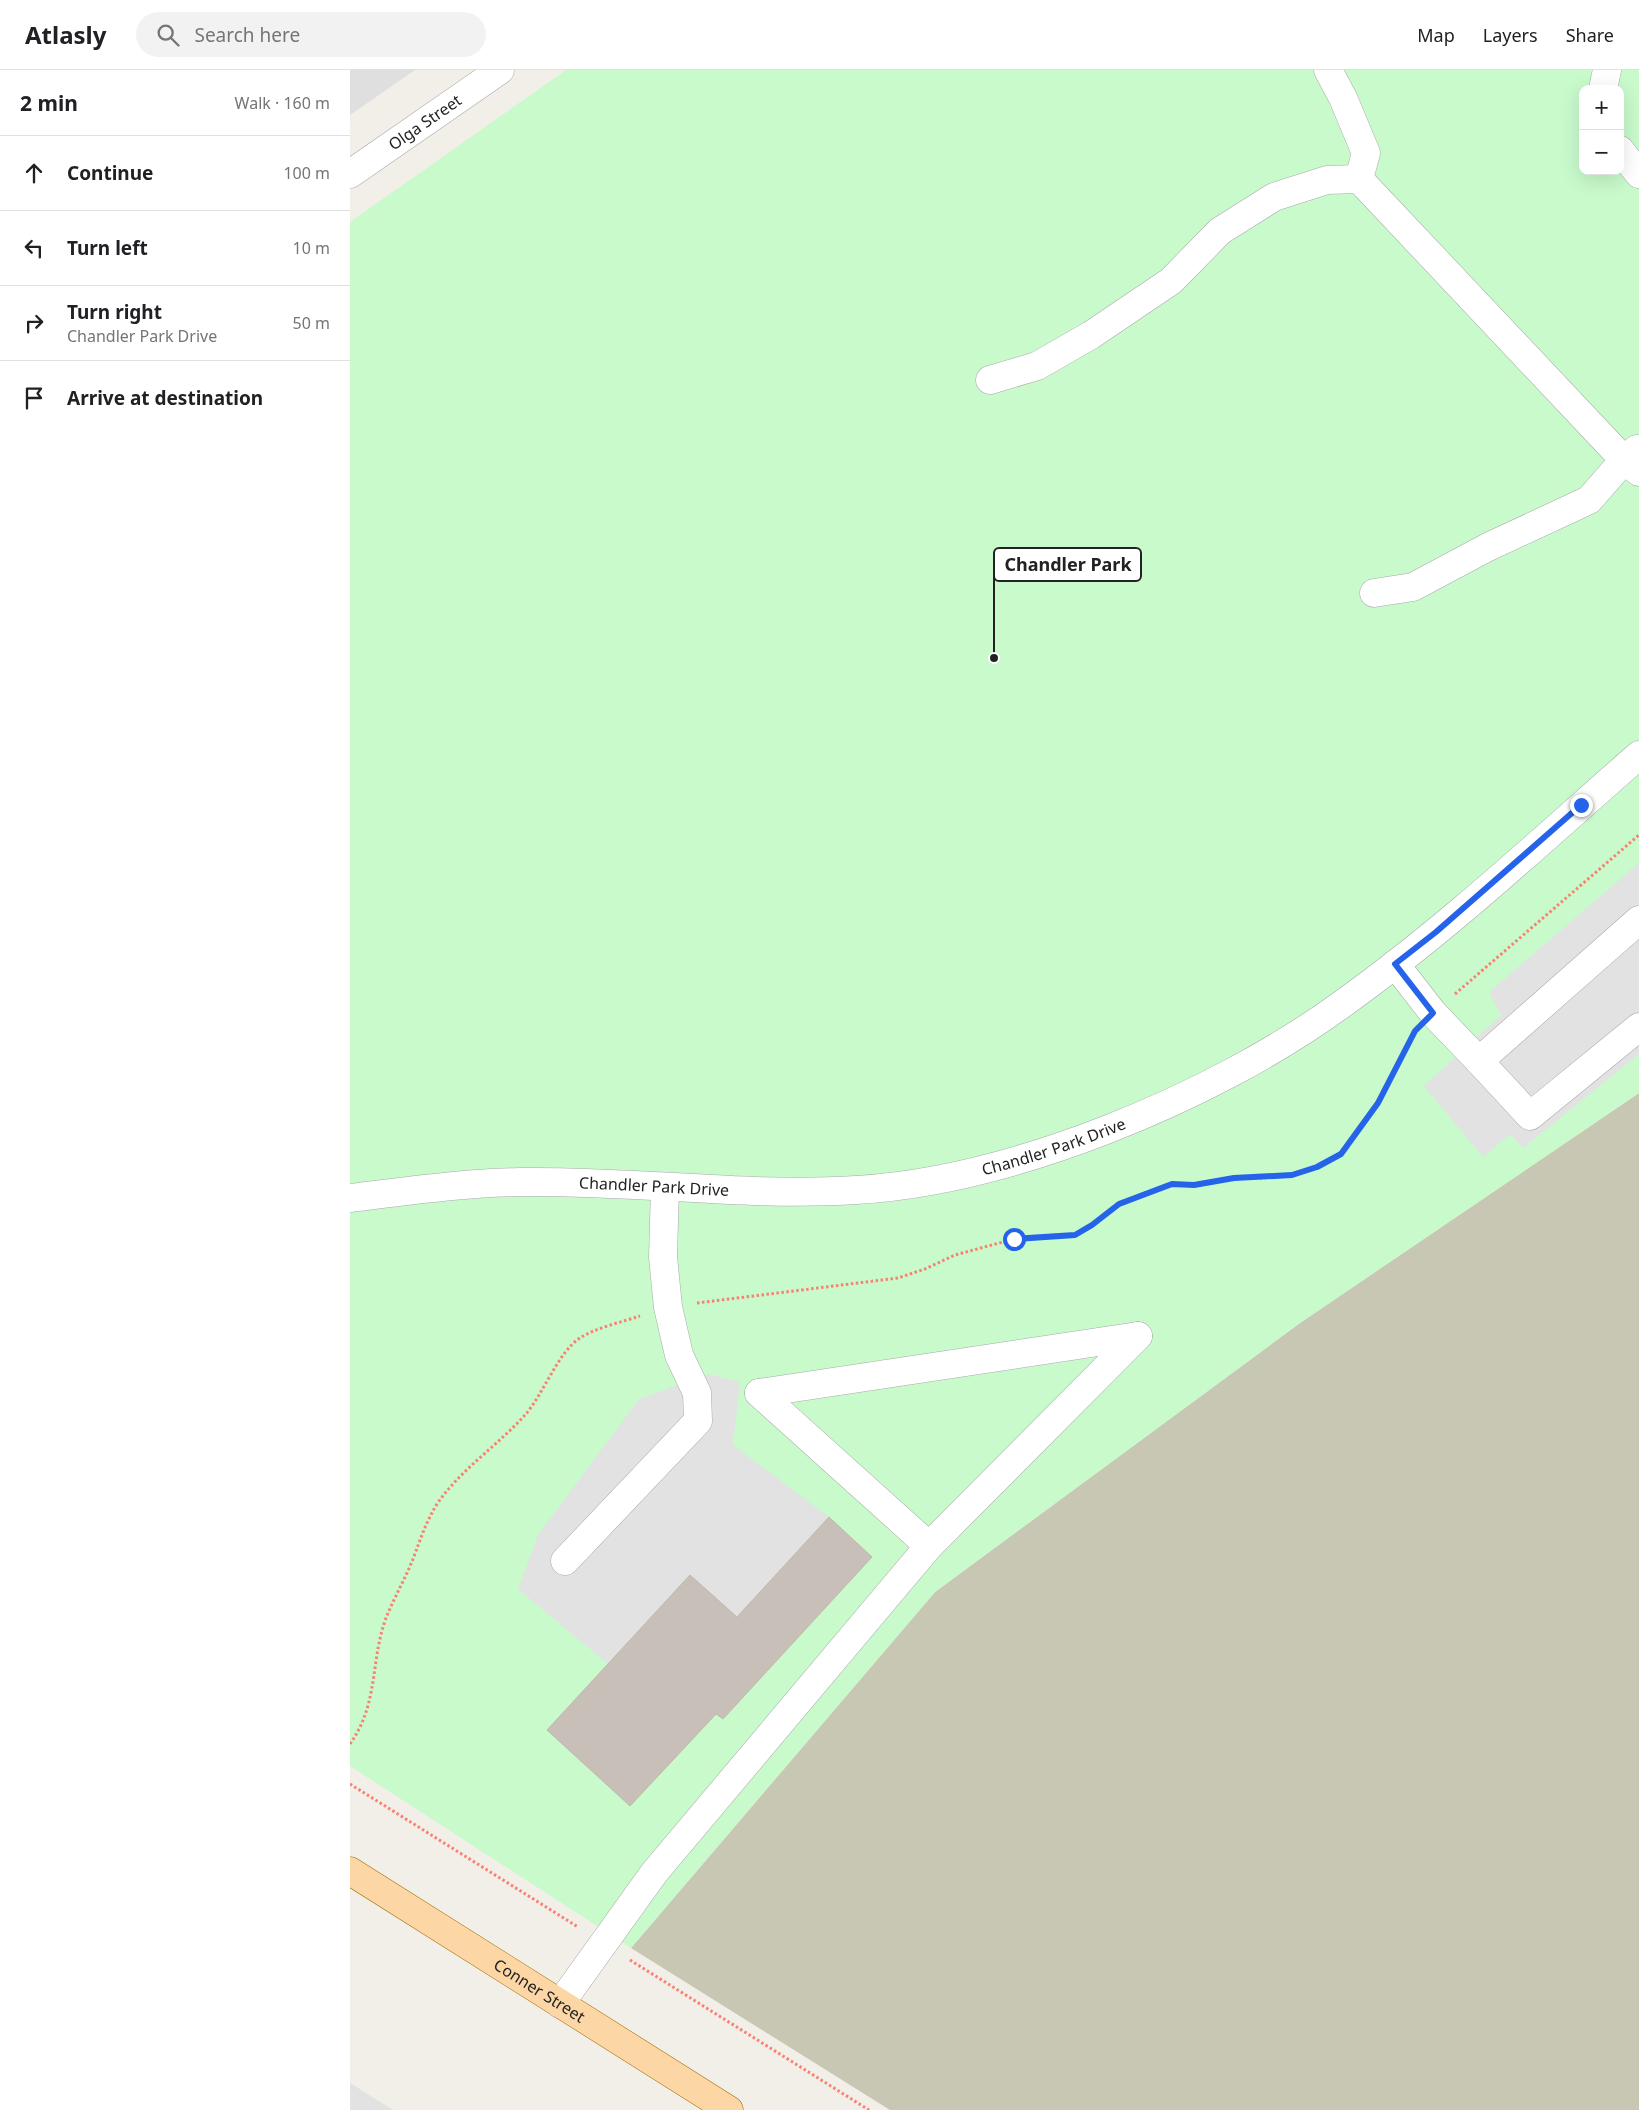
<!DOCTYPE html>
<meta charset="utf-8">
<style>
body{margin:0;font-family:"Noto Sans",sans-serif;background:#f2f2f2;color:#202124}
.controls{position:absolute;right:15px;top:15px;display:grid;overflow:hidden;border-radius:10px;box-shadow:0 5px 20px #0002}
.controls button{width:45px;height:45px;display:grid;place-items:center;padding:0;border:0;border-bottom:1px solid #e0e0e0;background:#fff;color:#202124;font:25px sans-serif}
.stop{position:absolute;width:15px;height:15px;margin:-11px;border:4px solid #2563eb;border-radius:50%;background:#fff}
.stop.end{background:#2563eb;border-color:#fff;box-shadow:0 1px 5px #0008}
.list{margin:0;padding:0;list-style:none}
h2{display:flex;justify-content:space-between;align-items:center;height:65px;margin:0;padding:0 20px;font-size:21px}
h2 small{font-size:16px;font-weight:400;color:#757577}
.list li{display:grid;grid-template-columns:32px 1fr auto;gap:15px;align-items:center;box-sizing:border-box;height:75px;padding:0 20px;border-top:1px solid #e0e0e0}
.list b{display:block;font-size:19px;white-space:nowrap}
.list p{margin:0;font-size:16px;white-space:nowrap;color:#757577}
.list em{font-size:16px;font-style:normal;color:#757577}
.icon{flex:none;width:28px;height:28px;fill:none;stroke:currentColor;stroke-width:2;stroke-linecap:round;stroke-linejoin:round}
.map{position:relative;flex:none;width:1289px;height:2040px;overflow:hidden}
header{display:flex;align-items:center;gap:30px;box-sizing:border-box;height:70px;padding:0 25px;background:#fff;border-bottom:1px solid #e0e0e0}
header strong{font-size:24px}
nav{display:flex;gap:28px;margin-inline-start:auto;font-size:18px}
.search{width:350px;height:45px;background:#f2f2f2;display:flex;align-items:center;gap:12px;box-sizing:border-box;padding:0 18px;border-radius:28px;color:#757577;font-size:19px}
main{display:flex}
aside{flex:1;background:#fff}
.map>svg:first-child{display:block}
.residential{fill:#e0dfdf}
.construction{fill:#c7c7b4}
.park{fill:#c8facc;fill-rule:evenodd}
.parking{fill:#e2e2e2}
.building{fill:#c7bfb8;stroke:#c4b6ab}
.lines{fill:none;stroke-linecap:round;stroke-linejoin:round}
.minor-casing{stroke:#a9a9a9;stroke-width:29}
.major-casing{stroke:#a06b00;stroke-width:29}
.path{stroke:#fa8072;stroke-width:3;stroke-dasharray:2.5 2.5;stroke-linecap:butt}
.minor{stroke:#fff;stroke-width:28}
.major{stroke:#fcd6a4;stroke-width:28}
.route{stroke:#2563eb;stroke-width:6}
.labels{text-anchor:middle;stroke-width:4;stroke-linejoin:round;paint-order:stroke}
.street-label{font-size:16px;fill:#222;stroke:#fff}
.leader{fill:none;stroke:#222;stroke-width:2}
.callout-dot{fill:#222;stroke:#fff;stroke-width:2}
.callout{fill:#fff;stroke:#222;stroke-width:2}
.callout-label{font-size:18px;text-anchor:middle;font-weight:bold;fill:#222}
</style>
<header>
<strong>Atlasly</strong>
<div class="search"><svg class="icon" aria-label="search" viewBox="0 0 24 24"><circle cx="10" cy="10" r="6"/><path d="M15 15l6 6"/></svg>Search here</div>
<nav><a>Map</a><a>Layers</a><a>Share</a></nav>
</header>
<main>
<aside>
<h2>2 min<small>Walk · 160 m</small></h2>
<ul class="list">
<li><svg class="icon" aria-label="ahead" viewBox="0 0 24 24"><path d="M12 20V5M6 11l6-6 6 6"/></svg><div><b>Continue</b></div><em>100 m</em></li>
<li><svg class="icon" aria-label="left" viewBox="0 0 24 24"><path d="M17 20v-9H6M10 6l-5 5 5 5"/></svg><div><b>Turn left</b></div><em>10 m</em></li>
<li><svg class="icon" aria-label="right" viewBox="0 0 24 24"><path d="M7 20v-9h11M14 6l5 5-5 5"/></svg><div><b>Turn right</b><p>Chandler Park Drive</p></div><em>50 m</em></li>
<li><svg class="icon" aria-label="arrive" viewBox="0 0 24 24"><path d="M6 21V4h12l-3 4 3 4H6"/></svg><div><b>Arrive at destination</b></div></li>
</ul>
</aside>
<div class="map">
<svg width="1289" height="2040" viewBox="0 0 1289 2040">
<rect width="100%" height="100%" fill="#f2efe9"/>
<path class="residential" d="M0,0H65L0,45Z"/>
<path class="construction" d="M1289,1023V2040H540L281,1878L585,1522L950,1253Z"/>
<path class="park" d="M216,0H1289V1023L950,1253L585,1522L281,1878L0,1696V152ZM1233,19H1270V101H1233Z"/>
<g class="parking">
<path d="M1289,793V984L1173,1078L1160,1064L1133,1087L1074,1016L1151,945L1139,922Z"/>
<path d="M359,1304L390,1312L383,1375L479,1447L387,1547L340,1505L258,1594L168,1519L188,1465L289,1329Z"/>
<path d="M0,2013L43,2040H0Z"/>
</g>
<path class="building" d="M479,1447L522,1487L373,1649L366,1644L280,1736L197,1660L340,1505L387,1547Z"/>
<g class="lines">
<defs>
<g id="minor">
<path d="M978,0L993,28L1016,83L1009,109"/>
<path d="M1253,19L1257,0"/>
<path d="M1270,80L1289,104"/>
<path id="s1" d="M0,104L150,0"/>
<path d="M640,310L687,296L741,265L821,211L870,161L924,127L977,110L1009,109L1274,390L1289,402"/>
<path d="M1024,523L1063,517L1138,477L1239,430L1274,390L1287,379"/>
<path d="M1045,894L1083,943L1129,991L1289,850"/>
<path d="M1129,991L1180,1046L1289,957"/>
<path id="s2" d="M0,1128C57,1121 113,1113 170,1112C283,1110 394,1127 506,1120C661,1111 862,1028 988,937C1095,861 1191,771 1289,685"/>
<path d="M409,1323L788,1266"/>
<path d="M409,1323L579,1476"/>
<path d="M215,1491L348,1351L347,1323L329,1285L318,1237L313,1187L315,1118"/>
<path d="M210,1934L304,1803L579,1476L788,1266"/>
</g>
<g id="major">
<path id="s3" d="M0,1801L379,2040"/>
</g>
</defs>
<use href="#minor" class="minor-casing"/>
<use href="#major" class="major-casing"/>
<g class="path">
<path d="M1105,924L1289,765"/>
<path d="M347,1233L548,1208L575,1199L605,1185L664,1169L725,1165L742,1155L769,1134L822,1114L844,1115L884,1108H912L942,1105L967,1097L991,1084L1028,1033L1062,967"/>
<path d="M0,1674C29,1633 20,1592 36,1548C44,1528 55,1509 63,1489C71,1468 76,1451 89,1431C113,1398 148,1375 175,1345C193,1325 208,1282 230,1268C245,1258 272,1252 290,1246"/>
<path d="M0,1714L228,1857"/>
<path d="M280,1890L519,2040"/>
</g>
<use href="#minor" class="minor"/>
<use href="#major" class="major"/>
</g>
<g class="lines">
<path class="route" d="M664,1169L725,1165L742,1155L769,1134L822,1114L844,1115L884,1108L942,1105L967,1097L991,1084L1028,1033L1065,961L1083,943L1045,894L1086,862L1231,735"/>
</g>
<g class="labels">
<g class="street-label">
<text dy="6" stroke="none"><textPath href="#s1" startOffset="91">Olga Street</textPath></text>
<text dy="6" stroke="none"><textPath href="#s2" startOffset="710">Chandler Park Drive</textPath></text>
<text dy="6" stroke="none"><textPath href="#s2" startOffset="305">Chandler Park Drive</textPath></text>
<text dy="6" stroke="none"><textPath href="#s3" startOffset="224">Conner Street</textPath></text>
</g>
</g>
<path class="leader" d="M644 588L644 495"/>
<circle class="callout-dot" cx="644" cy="588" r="5"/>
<rect class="callout" x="644" y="478" width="147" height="33" rx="5"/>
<g class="callout-label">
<text x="718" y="501">Chandler Park</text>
</g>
</svg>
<div class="controls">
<button>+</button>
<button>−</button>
</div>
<div class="stop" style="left:664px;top:1169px"></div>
<div class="stop end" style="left:1231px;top:735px"></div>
</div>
</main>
